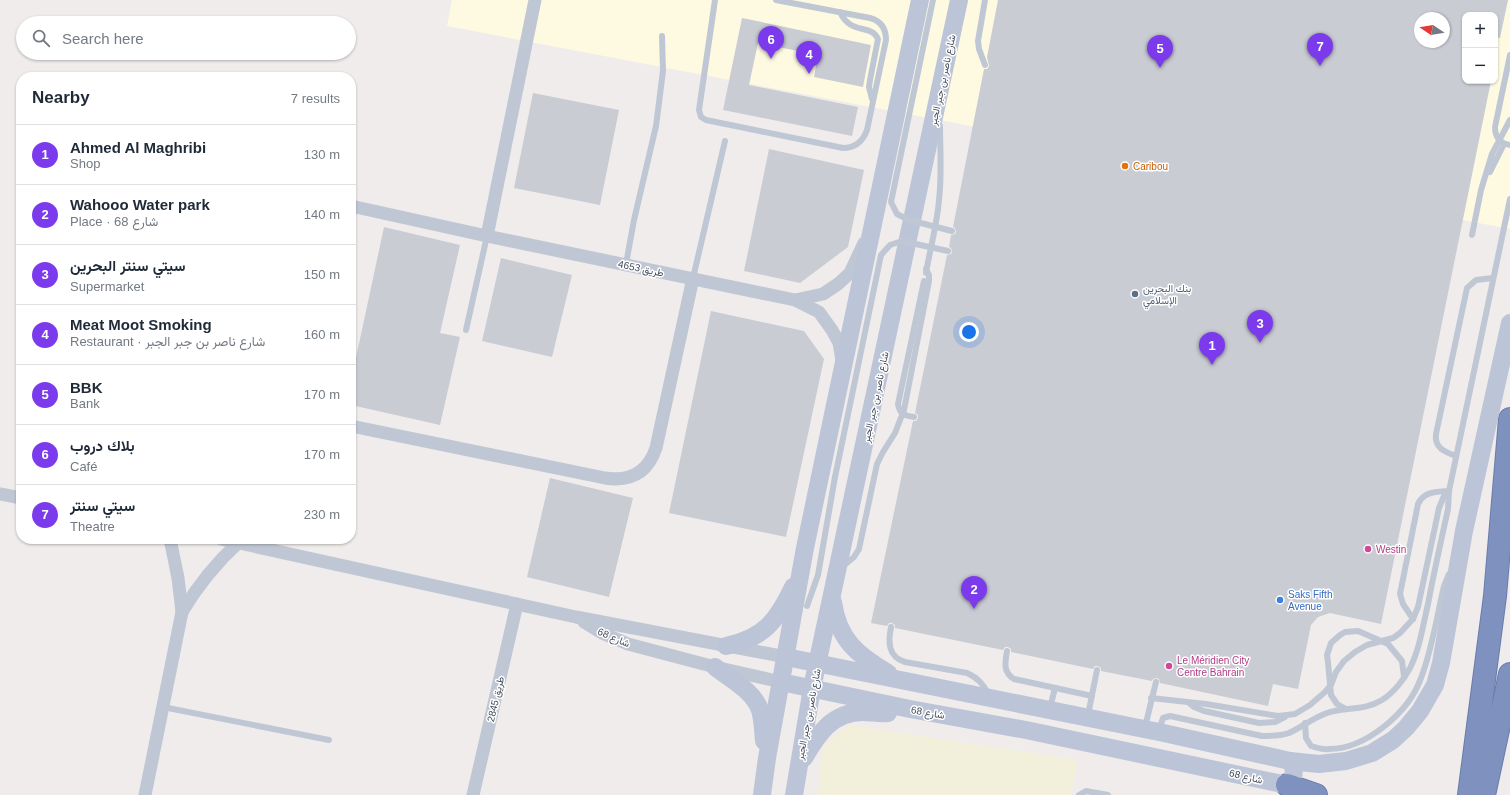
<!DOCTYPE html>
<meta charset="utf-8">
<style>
body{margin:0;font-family:Helvetica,Vazirmatn,sans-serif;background:#f6f6f7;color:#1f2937}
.controls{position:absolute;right:12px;top:12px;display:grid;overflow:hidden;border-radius:8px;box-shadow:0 1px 3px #0004}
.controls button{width:36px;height:36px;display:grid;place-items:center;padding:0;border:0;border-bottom:1px solid #e0e1e3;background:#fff;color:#1f2937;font:20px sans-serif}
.compass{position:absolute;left:1414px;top:12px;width:36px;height:36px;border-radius:50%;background:#fff;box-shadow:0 1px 3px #0004;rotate:282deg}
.you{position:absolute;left:969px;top:332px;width:14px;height:14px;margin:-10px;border:3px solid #fff;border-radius:50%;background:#1a73e8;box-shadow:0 0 0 6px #1a73e833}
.badge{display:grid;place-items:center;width:26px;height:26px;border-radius:50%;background:#7c3aed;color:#fff;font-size:13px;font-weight:700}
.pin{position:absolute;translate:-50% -33px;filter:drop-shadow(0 1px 2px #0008)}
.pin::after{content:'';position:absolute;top:21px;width:14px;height:12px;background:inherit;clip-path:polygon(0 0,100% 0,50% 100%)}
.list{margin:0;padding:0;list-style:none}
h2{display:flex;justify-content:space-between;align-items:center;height:52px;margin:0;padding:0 16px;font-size:17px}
h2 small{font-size:13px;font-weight:400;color:#747a83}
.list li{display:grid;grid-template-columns:26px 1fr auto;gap:12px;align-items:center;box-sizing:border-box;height:60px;padding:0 16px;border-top:1px solid #e0e1e3}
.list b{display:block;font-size:15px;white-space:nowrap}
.list p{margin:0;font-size:13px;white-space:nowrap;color:#747a83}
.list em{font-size:13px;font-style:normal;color:#747a83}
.icon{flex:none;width:22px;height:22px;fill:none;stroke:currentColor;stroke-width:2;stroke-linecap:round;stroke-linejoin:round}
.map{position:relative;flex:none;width:1510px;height:795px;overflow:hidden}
.search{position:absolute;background:#fff;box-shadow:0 1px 3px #0004;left:16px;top:16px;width:340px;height:44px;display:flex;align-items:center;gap:10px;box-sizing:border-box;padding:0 14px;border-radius:22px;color:#747a83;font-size:15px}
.panel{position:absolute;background:#fff;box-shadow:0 1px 3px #0004;left:16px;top:72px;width:340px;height:472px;border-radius:16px}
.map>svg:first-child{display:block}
.commercial{fill:#fdfae1;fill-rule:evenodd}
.sand{fill:#f2efda}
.building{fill:#caccd4;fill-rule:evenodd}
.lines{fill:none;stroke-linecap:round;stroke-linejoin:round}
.highway-casing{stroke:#6a7caa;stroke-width:24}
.lane{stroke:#c0c7d4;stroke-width:6}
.street{stroke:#c0c7d4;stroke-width:13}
.secondary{stroke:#bcc4d7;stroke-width:18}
.highway{stroke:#7f91bf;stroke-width:22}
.lane-bridge{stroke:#c0c7d4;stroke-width:6}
.food-dot{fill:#e8710a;stroke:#fff;stroke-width:1.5}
.service-dot{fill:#5c6f8a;stroke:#fff;stroke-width:1.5}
.hotel-dot{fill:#d1479c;stroke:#fff;stroke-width:1.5}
.shop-dot{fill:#3f7fe0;stroke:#fff;stroke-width:1.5}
.labels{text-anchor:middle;stroke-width:3;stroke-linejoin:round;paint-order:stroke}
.street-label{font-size:10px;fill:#434a5a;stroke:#fff}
.food-label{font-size:10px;fill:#c56008;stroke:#fff;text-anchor:start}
.service-label{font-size:10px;fill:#4e5e75;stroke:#fff;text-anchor:start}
.hotel-label{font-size:10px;fill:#b23c85;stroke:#fff;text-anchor:start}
.shop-label{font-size:10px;fill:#366cbe;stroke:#fff;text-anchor:start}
</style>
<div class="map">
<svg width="1510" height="795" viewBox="0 0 1510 795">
<rect width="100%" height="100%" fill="#efeceb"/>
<path class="commercial" d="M452,0H1510V229L447,26ZM1465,15H1495V81H1465ZM1420,18H1444V42H1420Z"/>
<path class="sand" d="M849,725L1078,760L1071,795H817L823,746Z"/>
<g class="building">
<path d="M998,0H1508L1500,38L1495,37V15H1465V81H1491L1381,624L1330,613L1318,617L1311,625L1298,689L1273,684L1268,706L1160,683L1159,679L1157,678L1153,679L1152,681L1101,671V668L1098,666H1095L1093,669L1011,652V649L1008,647H1005L1003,650L895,628V625L892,623H889L887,626L871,623L913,421H916L918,418V415L915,413L947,255L951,254L952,252L951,248L949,247L951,235L955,234L956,232L955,228L953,227L984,69H987L989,66L987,57ZM1420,18H1444V42H1420Z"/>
<path d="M742,18L871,45L863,87L814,77L818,55L758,43L749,85L858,107L852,136L723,110Z"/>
<path d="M533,93L619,110L600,205L514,188Z"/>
<path d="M769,149L864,170L848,247L800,283L744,271Z"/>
<path d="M384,227L460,245L440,333L460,337L440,425L351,405V381Z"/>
<path d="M501,258L572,275L552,357L482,341Z"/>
<path d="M711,311L804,331L824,359L786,537L669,513Z"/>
<path d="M550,478L633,498L609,597L527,577Z"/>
</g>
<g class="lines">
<defs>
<g id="highway">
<path d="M1287,785L1316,795"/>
<path d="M1469,795L1495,596L1510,419"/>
<path d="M1484,795L1510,674"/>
</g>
</defs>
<use href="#highway" class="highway-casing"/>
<g class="lane">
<path d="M715,0L699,110L701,117L706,120L843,148C855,148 863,141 867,130L886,40C886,29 881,21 870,18L776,0"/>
<path d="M985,0L978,41L979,49L985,65"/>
<path d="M840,12C851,36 871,23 878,39L870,80L869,87L872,99"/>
<path d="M1510,55L1495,127C1495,138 1500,143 1510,145"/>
<path d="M1490,172L1504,144"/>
<path d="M1472,235L1481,190L1492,154L1510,120"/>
<path d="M626,264L634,220L656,126L663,71L662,36"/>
<path d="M926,273C930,249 937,225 939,200C942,175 940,150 940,126"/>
<path d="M693,278L725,141"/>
<path d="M466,330L487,236"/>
<path d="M1456,456C1445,452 1434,448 1436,434L1467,288L1476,280L1493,278"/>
<path d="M842,567L854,557L859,549L877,464L883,452L895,433L904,410L929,281V275L926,269"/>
<path d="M807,606L818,575L835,477"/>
<path d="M1413,619L1403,604L1400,594L1418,504C1424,491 1436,492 1449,491"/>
<path d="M891,627C888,642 888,657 905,662L967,673C978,678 983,684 989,695"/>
<path d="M1007,651C1005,663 1003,672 1014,679L1092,696"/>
<path d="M1151,698L1206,704L1278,716L1295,714L1310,705L1325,692L1331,685L1336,672L1344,661L1355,652L1367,645L1393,638L1400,633L1413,619L1418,607L1439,508L1444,496L1449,491"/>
<path d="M1189,703L1194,707L1204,711L1259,723L1275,722L1285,717"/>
<path d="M163,707L329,740"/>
<path d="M1050,708L1055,688"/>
<path d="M1346,709L1337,704L1331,695L1328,662L1327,655L1331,643L1340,635L1345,632L1358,631L1388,644L1402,661L1404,677"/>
<path d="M1088,715L1097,670"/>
<path d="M1305,723L1306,738L1311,746C1317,748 1323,750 1329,749C1366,749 1409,712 1421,678C1432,650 1437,616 1444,586L1449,574"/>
<path d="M1145,727L1156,682"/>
<path d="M1159,730L1163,718L1170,716L1262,736C1271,736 1281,736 1289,733C1302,727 1313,718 1327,713C1347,706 1362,712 1382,700C1393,693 1404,680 1410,668C1420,648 1423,625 1428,604C1434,572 1441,541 1448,509L1449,491L1510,199"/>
<path d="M1079,795L1086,791L1108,795"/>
</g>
<g class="street">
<path d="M351,206L487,236L795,300L819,312L832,330L839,343L842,361"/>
<path d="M487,236L535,0"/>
<path d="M795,300L823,294L838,284L850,273L864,243"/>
<path d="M351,426L605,478C631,482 648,472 656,448L693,278"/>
<path d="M0,494L21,498"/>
<path d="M221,539L576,617L786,657"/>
<path d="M182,612C198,585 216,563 239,542"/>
<path d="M584,622L602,633L628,644L715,667L781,682"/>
<path d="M145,795L182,612L178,578L170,539"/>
<path d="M473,795L517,604"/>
</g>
<g class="secondary">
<path d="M833,602C838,639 857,655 888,673"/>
<path d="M726,646C764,638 777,621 793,587"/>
<path d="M786,657L1159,732L1290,761L1319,764L1346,761L1372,753L1393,740L1406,728L1420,711L1435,685L1441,663L1464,531L1510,323"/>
<path d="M715,667C730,679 754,691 760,710C763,720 763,731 764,741"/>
<path d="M781,682L910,709L1026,730L1287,785C1295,777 1296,770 1290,761"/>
<path d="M804,758C818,734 832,712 863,712C871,712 880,714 888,713"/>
<path d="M762,795L767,758L805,548L920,0"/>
<path d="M794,795L812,688L959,0"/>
</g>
<use href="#highway" class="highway"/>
<g class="lane-bridge">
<path d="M933,0L891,202L897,214L909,220L952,231"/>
<path d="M914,417C904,415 900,415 898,404L924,281"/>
<path d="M835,477L881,255L890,245L902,241L948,251"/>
</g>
</g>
<circle class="food-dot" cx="1125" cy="166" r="4"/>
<circle class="service-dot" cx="1135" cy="294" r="4"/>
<g class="hotel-dot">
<circle cx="1368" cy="549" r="4"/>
<circle cx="1169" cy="666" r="4"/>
</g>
<circle class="shop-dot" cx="1280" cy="600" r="4"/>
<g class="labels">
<g class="street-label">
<text transform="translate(942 80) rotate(-78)" y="4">شارع ناصر بن جبر الجبر</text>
<text transform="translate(641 268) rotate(12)" y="4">طريق 4653</text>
<text transform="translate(875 397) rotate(-78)" y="4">شارع ناصر بن جبر الجبر</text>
<text transform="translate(614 637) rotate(23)" y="4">شارع 68</text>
<text transform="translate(495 699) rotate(-77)" y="4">طريق 2845</text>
<text transform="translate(928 712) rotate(10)" y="4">شارع 68</text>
<text transform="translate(808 714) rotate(-79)" y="4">شارع ناصر بن جبر الجبر</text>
<text transform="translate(1246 776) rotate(13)" y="4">شارع 68</text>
</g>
<g class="food-label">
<text x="1133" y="170">Caribou</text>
</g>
<g class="service-label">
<text x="1143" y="292">بنك البحرين<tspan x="1143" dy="12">الإسلامي</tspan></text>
</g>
<g class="hotel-label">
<text x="1376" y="553">Westin</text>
<text x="1177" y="664">Le Méridien City<tspan x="1177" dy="12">Centre Bahrain</tspan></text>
</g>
<g class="shop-label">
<text x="1288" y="598">Saks Fifth<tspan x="1288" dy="12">Avenue</tspan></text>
</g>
</g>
</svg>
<div class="controls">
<button>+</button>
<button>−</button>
</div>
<svg class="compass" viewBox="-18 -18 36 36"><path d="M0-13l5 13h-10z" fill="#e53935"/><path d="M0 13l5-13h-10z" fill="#747a83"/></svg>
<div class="you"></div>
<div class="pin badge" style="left:1212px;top:365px">1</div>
<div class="pin badge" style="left:974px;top:609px">2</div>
<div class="pin badge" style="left:1260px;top:343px">3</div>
<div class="pin badge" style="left:809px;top:74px">4</div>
<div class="pin badge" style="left:1160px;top:68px">5</div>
<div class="pin badge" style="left:771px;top:59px">6</div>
<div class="pin badge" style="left:1320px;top:66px">7</div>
<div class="search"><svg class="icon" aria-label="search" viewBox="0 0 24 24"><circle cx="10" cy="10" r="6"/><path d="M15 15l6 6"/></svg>Search here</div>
<section class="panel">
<h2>Nearby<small>7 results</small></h2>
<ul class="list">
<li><span class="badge">1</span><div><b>Ahmed Al Maghribi</b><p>Shop</p></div><em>130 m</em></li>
<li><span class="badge">2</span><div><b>Wahooo Water park</b><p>Place · شارع 68</p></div><em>140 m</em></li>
<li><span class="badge">3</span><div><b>سيتي سنتر البحرين</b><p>Supermarket</p></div><em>150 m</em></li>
<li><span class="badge">4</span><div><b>Meat Moot Smoking</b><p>Restaurant · شارع ناصر بن جبر الجبر</p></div><em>160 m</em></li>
<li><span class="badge">5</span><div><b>BBK</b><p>Bank</p></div><em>170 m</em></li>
<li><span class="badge">6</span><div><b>بلاك دروب</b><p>Café</p></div><em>170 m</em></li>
<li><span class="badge">7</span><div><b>سيتي سنتر</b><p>Theatre</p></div><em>230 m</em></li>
</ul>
</section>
</div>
